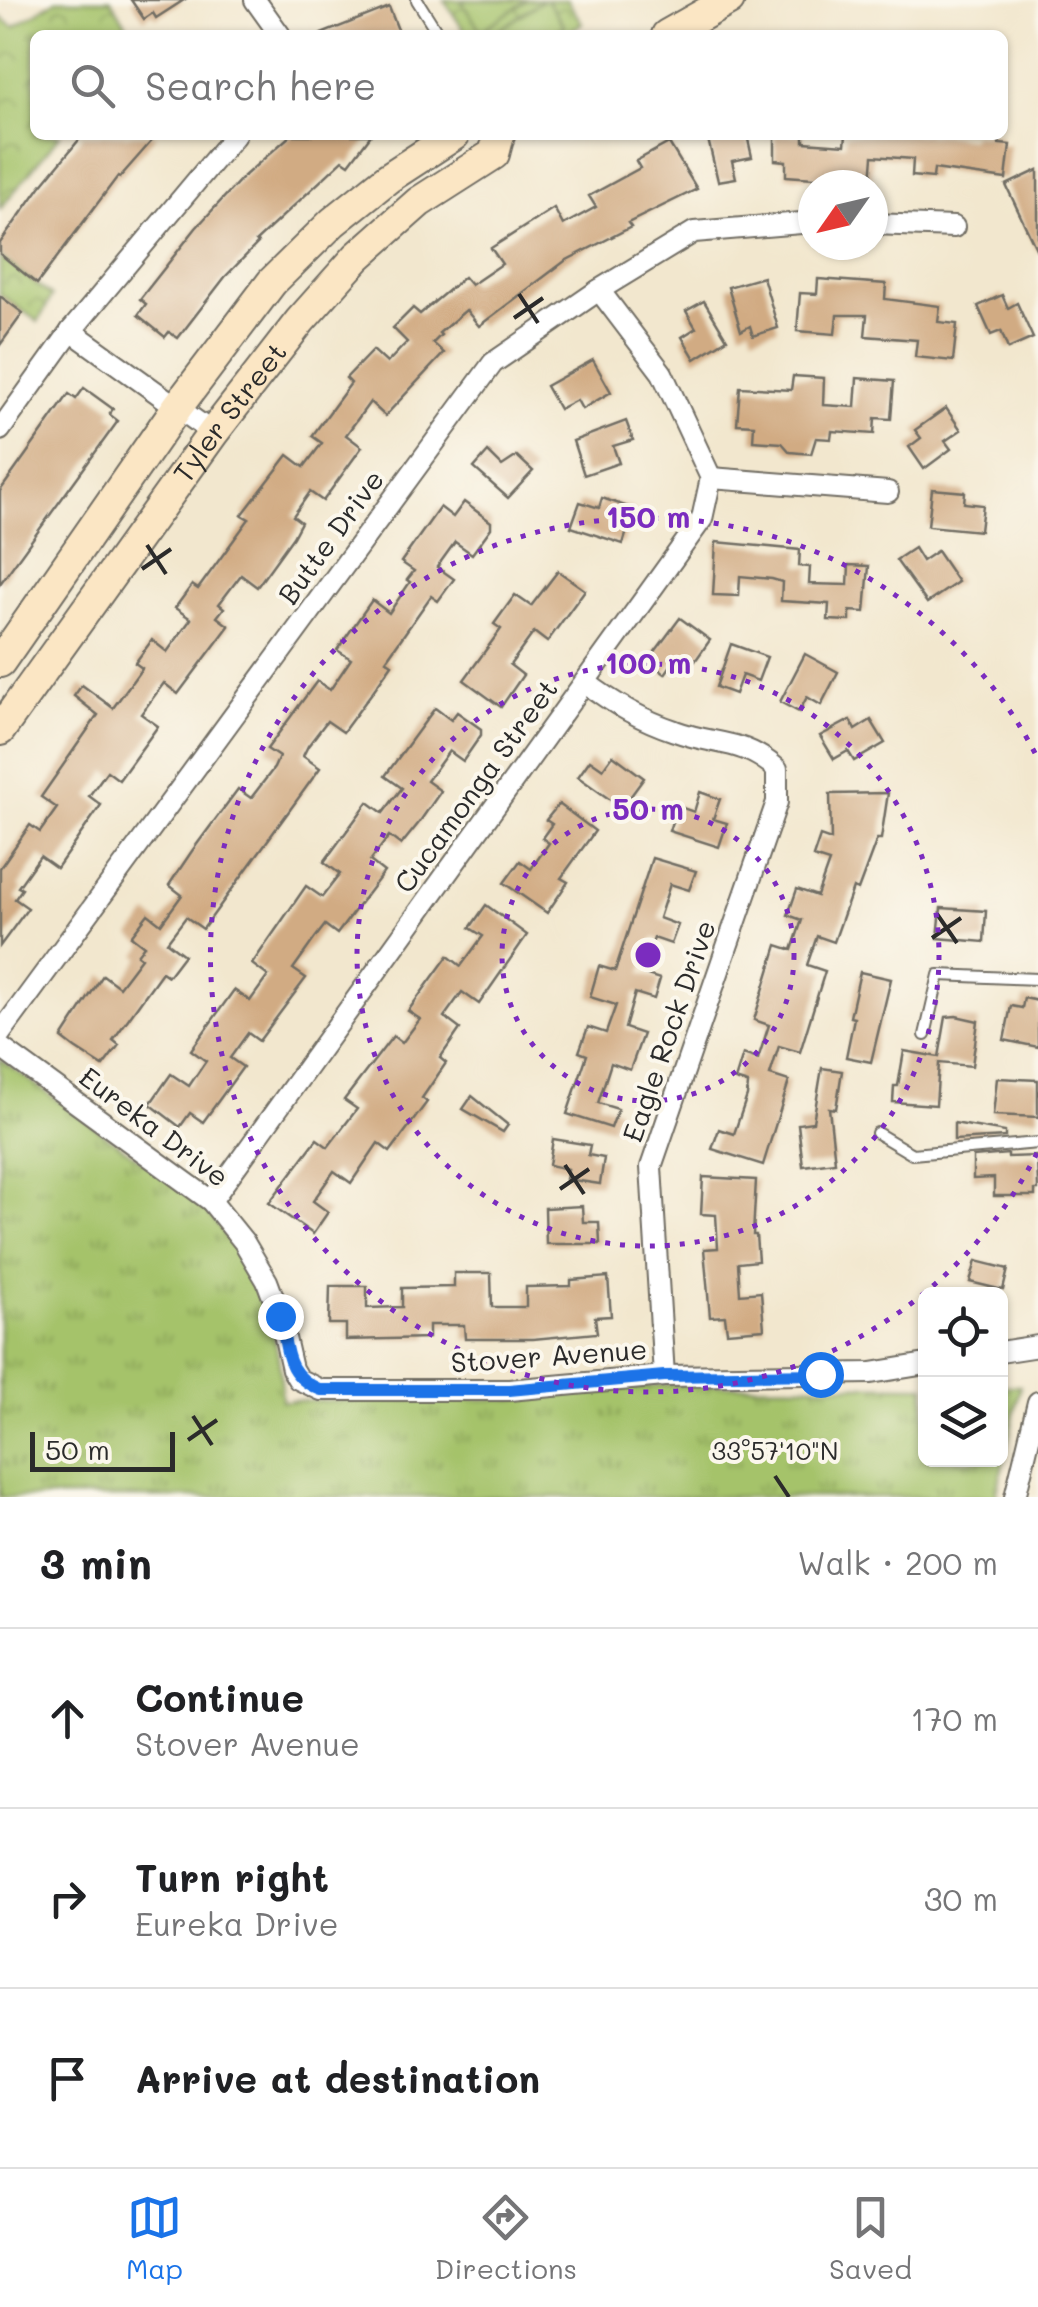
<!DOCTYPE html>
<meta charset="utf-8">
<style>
body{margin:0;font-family:Mali,sans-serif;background:#f2f2f2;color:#202124}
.controls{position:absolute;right:30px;bottom:30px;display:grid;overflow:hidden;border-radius:15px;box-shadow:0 2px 8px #0004}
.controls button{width:90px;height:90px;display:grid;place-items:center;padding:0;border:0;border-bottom:2px solid #e0e0e0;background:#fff;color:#202124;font:50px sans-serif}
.compass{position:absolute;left:798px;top:170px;width:90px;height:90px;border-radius:50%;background:#fff;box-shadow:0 2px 8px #0004;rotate:236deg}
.scale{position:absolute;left:30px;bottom:25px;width:145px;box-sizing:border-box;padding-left:10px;border:5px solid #2b2b2b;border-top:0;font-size:28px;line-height:35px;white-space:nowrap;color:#2b2b2b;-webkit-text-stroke:8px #fbf7ec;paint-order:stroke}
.stop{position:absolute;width:30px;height:30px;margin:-22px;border:8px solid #1a73e8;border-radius:50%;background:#fff}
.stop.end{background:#1a73e8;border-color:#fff;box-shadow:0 2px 10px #0008}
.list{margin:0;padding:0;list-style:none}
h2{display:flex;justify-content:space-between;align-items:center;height:130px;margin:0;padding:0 40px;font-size:42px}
h2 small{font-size:32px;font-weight:400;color:#757577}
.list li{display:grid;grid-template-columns:65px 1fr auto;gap:30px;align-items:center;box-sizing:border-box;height:180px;padding:0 40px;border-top:2px solid #e0e0e0}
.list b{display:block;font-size:38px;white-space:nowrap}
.list p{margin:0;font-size:32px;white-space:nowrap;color:#757577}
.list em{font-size:32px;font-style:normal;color:#757577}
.icon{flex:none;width:55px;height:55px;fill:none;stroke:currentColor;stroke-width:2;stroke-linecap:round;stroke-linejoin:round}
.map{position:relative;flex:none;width:1038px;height:1497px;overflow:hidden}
.search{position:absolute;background:#fff;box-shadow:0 2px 8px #0004;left:30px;right:30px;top:30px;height:110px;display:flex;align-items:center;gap:25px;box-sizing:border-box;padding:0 35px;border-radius:15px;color:#757577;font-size:38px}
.sheet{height:670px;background:#fff}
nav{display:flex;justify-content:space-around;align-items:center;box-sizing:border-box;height:140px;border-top:2px solid #e0e0e0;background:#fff;font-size:28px;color:#757577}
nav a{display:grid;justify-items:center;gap:5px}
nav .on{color:#1a73e8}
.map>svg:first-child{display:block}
.grass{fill:url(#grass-tufts);stroke:#68774a;stroke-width:2.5}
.park{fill:url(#park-crowns);stroke:#68774a;stroke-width:2.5}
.pitch{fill:#a5c36a;stroke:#68774a;stroke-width:2.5}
.building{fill:#d1ab83}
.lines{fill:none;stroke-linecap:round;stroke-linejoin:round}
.lane-casing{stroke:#716d64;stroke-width:14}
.street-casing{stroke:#716d64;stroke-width:24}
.secondary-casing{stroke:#716d64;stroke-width:34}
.lane{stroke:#fff;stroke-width:10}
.street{stroke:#fff;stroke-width:20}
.secondary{stroke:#fbe6c4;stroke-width:30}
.route{stroke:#1a73e8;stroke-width:12}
.ticks{fill:none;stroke:#2b2b2b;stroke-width:4}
.ring{fill:none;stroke:#7b2cbf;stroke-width:5;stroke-dasharray:5 10}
.labels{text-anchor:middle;stroke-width:8;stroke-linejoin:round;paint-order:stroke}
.street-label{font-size:28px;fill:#2b2b2b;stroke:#fbf7ec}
.ticks-label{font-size:25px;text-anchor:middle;fill:#2b2b2b;stroke:#fbf7ec;stroke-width:8;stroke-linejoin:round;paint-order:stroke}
.centre{fill:#7b2cbf;stroke:#fbf7ec;stroke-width:5}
.ring-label{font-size:30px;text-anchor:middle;font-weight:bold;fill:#7b2cbf;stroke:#fbf7ec;stroke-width:8;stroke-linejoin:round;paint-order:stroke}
</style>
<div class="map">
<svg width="1038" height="1497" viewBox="0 0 1038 1497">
<defs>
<pattern id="grass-tufts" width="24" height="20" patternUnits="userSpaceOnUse" patternTransform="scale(2.5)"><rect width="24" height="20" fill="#a5c36a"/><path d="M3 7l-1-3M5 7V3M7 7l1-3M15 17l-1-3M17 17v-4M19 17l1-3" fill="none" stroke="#879f57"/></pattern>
<pattern id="park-crowns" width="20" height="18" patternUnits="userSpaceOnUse" patternTransform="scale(2.5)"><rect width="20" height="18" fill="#a5c36a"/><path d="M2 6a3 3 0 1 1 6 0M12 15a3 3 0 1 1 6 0" fill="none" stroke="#879f57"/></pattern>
</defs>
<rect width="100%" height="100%" fill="#fbf7ec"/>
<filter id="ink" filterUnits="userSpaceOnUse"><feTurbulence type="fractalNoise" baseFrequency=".01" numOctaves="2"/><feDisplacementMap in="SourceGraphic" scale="20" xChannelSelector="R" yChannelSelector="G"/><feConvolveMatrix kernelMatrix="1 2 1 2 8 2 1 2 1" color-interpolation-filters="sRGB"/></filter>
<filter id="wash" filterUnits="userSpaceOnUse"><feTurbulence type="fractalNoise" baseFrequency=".0048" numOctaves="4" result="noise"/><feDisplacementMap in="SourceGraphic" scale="40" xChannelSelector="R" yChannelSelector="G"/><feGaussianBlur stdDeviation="2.25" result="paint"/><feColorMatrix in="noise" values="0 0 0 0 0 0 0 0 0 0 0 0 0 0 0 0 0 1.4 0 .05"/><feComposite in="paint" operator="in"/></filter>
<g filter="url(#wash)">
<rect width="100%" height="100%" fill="#f2e7ce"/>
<path class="grass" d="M0,1059L192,1197C250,1253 281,1320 282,1401L512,1399L661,1385L925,1386L926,1460H1000L1001,1386H1020L996,1497H0Z"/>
<g class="park">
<path d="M56,0H111L133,35H35V135H60L0,209V17L14,27Z"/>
<path d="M444,0H567L582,23L565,35H467Z"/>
<path d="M0,257L52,296L38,322L0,294Z"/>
</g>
<g class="pitch">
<path d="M467,0H527L481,31L462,3Z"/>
<path d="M543,0H547L564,26L552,35H492Z"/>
</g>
<g id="blocks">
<g class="building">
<path d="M131,0H184L156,18L153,13L144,19Z"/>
<path d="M389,7L400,35H321V34Z"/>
<path d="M83,135H157L120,177L118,176L37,284L0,254V243L40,187Z"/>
<path d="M291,135H371L349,164L343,160L256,241L258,243L225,277L178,338L169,332L165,337L138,315L146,304L140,299L196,228L243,177Z"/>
<path d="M707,135H747L752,157L732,161L736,178L718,181Z"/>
<path d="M775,135H804V142L845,145L846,135H945L971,139L972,135H1001L999,144L1010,145L1006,179L934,169L933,178L912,176L913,159L873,156L871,182L786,176V161L775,160Z"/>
<path d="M669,143L697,189L628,223L631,227L565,261L479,326L466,310L439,333L441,335L433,343L444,353L385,416L370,402L346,435L362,447L323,501L310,492L293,516L301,522L293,537L257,587L241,575L219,604L224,608L217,617L229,626L178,694L164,683L141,714L158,726L119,780L107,771L89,796L101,805L57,868L40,856L18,887L22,889L15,899L28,908L0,946V868L30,825L40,832L57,808L41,797L98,715L74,696L82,685L113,708L142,668L135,663L152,640L167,652L191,619L175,608L192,585L198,589L249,519L242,515L288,455L304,467L322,443L312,436L351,383L346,378L373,350L387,363L407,342L393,328L413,308L420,314L464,277L471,285L502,264L491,248L554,208L563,225L596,207L589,196L640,168L636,161Z"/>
<path d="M1038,170V253L1006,185Z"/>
<path d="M763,277L778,328L753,336L750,326L741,331L728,287Z"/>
<path d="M818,279L886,284L885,299L940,306L938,322L957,324L953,361L915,357L917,340L865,336L867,315H837L835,334L797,331L800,293L817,294Z"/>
<path d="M1002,295L1008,308L1017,303L1033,338L1008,349L1001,331L991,335L978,306Z"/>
<path d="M0,296L23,313L0,345Z"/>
<path d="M704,301L727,339L695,359L682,337L696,328L686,311Z"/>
<path d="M593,360L611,392L582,409L577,400L559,409L546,386Z"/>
<path d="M793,376L824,378L823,405L855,407L857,378L894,381L891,419L875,418L874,434L832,431L831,439L816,438L811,454L790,452L782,443L753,441L754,425L737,424L740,387L791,390Z"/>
<path d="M84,388L113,409L109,414L118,421L0,584V491L69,394L76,399Z"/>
<path d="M946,408L961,430L945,441L951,449L924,469L909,447L921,438L915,430Z"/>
<path d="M626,421L633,440L613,446L619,463L584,475L573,441Z"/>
<path d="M488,452L502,466L517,456L533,471L508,498L474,468Z"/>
<path d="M932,489L965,492L964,503L983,505L980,531L928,526Z"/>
<path d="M602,498L634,509L623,544L571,527L580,502L599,508Z"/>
<path d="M464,502L491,522V528L472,554L455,542L437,567L454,579L438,601L431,596L386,660L392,664L371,694L343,732L327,721L308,746L303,756L320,768L305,789L203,929L186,917L167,942L184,955L168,976L162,972L113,1040L119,1045L103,1066L75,1048L62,1038L103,975L119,987L141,958L137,955L144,946L131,936L148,914L161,924L182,895L169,885L192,851L238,789L251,798L274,768L279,757L267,749L317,681L330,690L351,659L337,650L372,600L389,613L410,582L407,580L414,571L401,562L440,507L453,517Z"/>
<path d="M716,542L800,550L799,566L810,567L809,584L848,585L849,565L869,566L865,612L850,611V621L828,620L829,604L781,601L782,582L772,579L740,576L739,596L713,595Z"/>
<path d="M914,548L922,561L937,551L958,582L927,603L896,560Z"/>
<path d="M558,571L585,590L547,642L534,632L510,665L523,675L501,707L464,680L501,629L494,624L515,595L531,606Z"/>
<path d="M680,618L710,640L688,671L674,661L665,674L648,661Z"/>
<path d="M731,644L767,657L758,681L742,675L735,694L716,687Z"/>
<path d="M805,654L838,672L821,705L807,697L799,712L780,702Z"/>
<path d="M435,708L451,720L457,712L481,729V735L463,761L449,751L427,781L441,791L418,824L401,845L389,836L370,861L384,872L337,934L325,925L315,938L293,969L306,978L259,1041L248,1033L230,1058L243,1067L203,1122L190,1113L180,1127L150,1104L171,1074L189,1086L206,1061L191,1050L234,990L250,1001L268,976L252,964L306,886L322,897L340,874L324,862L368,802L383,813L402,788L385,776Z"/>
<path d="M850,720L855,730L871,720L885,743L854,761L848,751L834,759L820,736Z"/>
<path d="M613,755L644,778L622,808L578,777L590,760L603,769Z"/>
<path d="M700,792L720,799L713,819L727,823L719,847L669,831L677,806L694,812Z"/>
<path d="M888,793L881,839H877L858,890L853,888L834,942L817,936L807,965L825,971L800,1052L779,1046L770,1075L789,1081L763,1165L712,1149L719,1129L734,1134L747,1096L748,1084L735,1080L743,1054L758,1059L769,1025L754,1020L777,945L792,950L802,920L788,915L797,889L817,896L829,862L813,857L820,836L831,840L830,794Z"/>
<path d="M559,804L595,831L561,878L568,882L547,913L504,883L520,861L531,869L549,843L542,838L552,824L546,820Z"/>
<path d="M652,858L696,871L689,890L670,884L659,918L678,925L671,944L654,938L641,973L660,979L654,999L635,993L625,1028L643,1034L630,1070L611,1063L598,1103L618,1109L611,1128L567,1114L587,1055L579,1052L588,1027L606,1033L616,1005L590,997L599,966L615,971Z"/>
<path d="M486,905L527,935L479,1004L462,992L444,1017L460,1029L440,1058L446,1063L422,1098L427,1102L390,1152L378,1143L351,1183L334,1171L313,1201L328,1212L313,1234L269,1203L317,1139L328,1147L357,1109L344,1100L393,1036L402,1043L420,1019L408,1011L448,956L461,966L483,936L470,928Z"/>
<path d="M941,908L986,911L984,942L938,938Z"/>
<path d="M860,972L891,979L871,1062L846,1057L854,1018L850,1017Z"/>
<path d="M1024,998L1038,1001V1047L1004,1040L1011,1006L1022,1008Z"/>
<path d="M956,1016L978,1021L972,1066L939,1063L936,1105L893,1102L894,1086H898L904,1051L939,1057L946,1017Z"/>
<path d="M822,1068L842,1071L836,1109L829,1108L835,1162L803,1166L798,1124L813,1122Z"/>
<path d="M997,1078L1038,1080V1117L993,1115Z"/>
<path d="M472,1096L508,1125L503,1132L463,1109Z"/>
<path d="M954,1123L1005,1132V1137L954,1140Z"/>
<path d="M553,1139L590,1145L588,1155L604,1158L600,1184L566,1179L568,1169L549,1165Z"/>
<path d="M1008,1154V1157L1037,1156L1038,1190H1035V1196H994V1178L973,1179V1157Z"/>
<path d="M703,1177L756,1180L753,1235H756L758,1261L738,1263L740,1294L761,1292L764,1329L727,1332L725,1316L710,1317L704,1249L718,1248L716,1215L701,1214Z"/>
<path d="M582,1206L583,1222H599L600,1244H546L545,1208Z"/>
<path d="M976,1261L1008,1269L1003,1290L970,1282Z"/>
<path d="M454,1273H491L492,1307H526V1287L571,1286V1280L608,1277L611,1316L595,1317L597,1333L533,1339H465L464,1325H429V1338L346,1340V1324H329L330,1286H367V1308L402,1307V1288L454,1287Z"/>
</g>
</g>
</g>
<g filter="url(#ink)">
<use href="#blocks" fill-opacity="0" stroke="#716d64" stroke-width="2.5"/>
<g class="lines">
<defs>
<g id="lane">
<path d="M417,0L439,35"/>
<path d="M925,1035L939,975L1038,979"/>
<path d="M877,1133L912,1154L1038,1143"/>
</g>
<g id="street">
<path d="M255,0L280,35"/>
<path d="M873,224L954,227"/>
<path d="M71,331L213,433"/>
<path d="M0,430L71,331L235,135"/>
<path d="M711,478L888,492"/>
<path d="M585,682C612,703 642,720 675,731C715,746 742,738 777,769V802L651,1167L664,1376"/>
<path d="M0,1034L493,363L599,290L694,232L813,222"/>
<path d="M0,1047L211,1201L244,1242L267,1281L280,1316L292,1369L298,1379L321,1390H509L664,1376L871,1373L926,1364"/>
<path d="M211,1201L702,519L711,478L662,373L599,290"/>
<path d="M1000,1352L1038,1346"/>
<path d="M1015,1497L1038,1402"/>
</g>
<g id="secondary">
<path d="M667,35L729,0"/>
<path d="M0,662L178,406L272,282L333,222L388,178L454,135"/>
<path id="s1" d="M0,730L213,433L300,321L357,257L419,202L494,154L499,135"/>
</g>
</defs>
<use href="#lane" class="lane-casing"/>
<use href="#street" class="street-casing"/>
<use href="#secondary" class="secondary-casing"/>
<use href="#lane" class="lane"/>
<use href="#street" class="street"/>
<use href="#secondary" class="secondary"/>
</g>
</g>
<g class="lines" filter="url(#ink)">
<path class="route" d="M280,1316C288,1351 284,1375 321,1390H509L664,1376L820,1374"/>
</g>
<path class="ticks" d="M519,294L538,323M514,318L543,298M147,545L166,574M142,569L171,549M937,914L957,943M932,938L961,918M565,1165L584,1194M560,1189L589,1169M193,1416L212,1445M188,1440L217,1420M775,1476L789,1497"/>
<g class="ring">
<circle cx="648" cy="955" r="146"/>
<circle cx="648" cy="955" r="291"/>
<path d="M1037 1153A437 437 0 1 1 1037 757"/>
</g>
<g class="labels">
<g class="street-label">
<text dy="10" stroke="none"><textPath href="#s1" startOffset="392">Tyler Street</textPath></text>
<text transform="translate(331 537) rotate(-54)" y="10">Butte Drive</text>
<text transform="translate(476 786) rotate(-54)" y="10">Cucamonga Street</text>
<text transform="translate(669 1031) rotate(-71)" y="10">Eagle Rock Drive</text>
<text transform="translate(154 1127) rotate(37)" y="10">Eureka Drive</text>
<text transform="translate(549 1356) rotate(-4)" y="10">Stover Avenue</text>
</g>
</g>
<g class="ticks-label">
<text x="775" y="1460">33°57'10"N</text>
</g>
<circle cx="648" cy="955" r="15" class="centre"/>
<g class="ring-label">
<text x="648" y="528">150 m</text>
<text x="648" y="674">100 m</text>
<text x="648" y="820">50 m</text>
</g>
</svg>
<div class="controls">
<button><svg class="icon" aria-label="locate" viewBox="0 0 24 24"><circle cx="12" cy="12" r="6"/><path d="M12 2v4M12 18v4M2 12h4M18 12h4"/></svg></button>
<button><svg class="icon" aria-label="layers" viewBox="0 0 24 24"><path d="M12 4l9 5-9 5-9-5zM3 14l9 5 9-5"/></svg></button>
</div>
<svg class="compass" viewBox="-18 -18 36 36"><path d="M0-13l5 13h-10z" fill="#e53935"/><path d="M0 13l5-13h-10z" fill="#757577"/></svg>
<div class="scale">50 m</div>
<div class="stop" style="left:820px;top:1374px"></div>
<div class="stop end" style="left:280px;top:1316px"></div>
<div class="search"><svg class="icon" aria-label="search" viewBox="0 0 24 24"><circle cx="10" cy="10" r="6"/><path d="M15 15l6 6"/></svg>Search here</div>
</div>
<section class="sheet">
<h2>3 min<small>Walk · 200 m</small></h2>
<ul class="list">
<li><svg class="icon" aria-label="ahead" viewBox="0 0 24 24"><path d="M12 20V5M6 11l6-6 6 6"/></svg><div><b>Continue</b><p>Stover Avenue</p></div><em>170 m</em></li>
<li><svg class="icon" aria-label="right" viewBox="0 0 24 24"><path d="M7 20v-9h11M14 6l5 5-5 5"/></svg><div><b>Turn right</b><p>Eureka Drive</p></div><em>30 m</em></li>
<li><svg class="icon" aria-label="arrive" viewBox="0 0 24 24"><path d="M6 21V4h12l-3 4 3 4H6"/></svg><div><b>Arrive at destination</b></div></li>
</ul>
</section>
<nav>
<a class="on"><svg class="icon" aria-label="map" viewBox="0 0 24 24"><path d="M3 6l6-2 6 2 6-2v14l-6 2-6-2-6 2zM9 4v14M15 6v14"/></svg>Map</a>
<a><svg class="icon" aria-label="directions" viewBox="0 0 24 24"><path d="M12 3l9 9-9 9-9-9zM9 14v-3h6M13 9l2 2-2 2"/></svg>Directions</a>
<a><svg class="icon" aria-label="saved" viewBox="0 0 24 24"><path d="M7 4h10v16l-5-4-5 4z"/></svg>Saved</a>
</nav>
